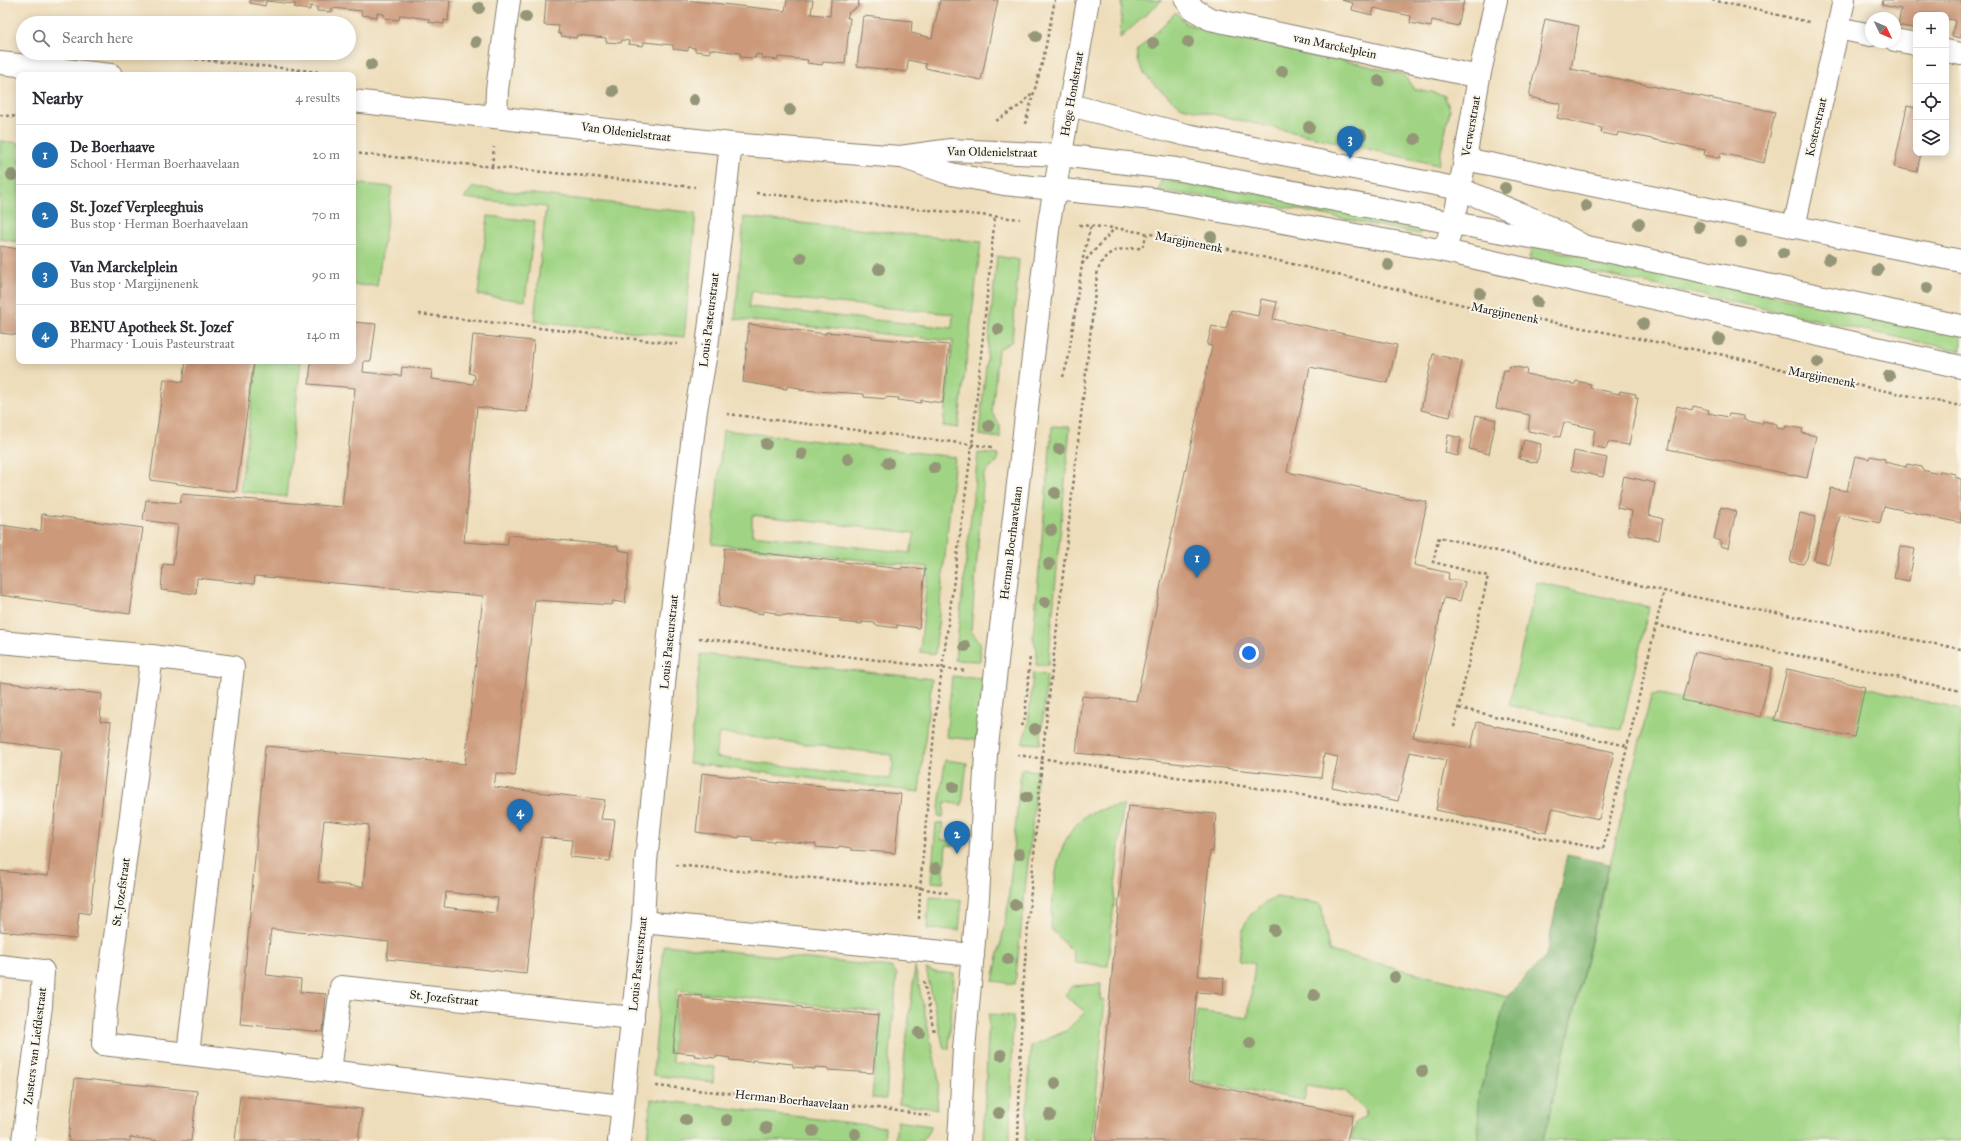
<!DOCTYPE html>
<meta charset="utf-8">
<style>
body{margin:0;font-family:"IM FELL Great Primer",serif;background:#f7f7f7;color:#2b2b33}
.controls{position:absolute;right:12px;top:12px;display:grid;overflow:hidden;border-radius:8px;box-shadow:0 2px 10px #0003}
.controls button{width:36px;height:36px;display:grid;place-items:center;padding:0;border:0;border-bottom:1px solid #e1e1e2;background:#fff;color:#2b2b33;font:20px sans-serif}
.compass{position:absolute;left:1865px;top:12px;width:36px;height:36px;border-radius:50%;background:#fff;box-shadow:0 2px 10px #0003;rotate:134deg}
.you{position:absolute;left:1249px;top:653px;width:14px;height:14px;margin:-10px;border:3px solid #fff;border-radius:50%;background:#1a73e8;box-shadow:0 0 0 6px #1a73e833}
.badge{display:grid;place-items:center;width:26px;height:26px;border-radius:50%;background:#1f6fb2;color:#fff;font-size:13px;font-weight:700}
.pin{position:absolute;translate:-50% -33px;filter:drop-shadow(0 1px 2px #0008)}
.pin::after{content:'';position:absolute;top:21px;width:14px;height:12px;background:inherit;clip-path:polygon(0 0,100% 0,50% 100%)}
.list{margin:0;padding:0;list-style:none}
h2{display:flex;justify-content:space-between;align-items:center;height:52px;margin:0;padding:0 16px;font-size:17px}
h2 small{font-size:13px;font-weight:400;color:#7c7c81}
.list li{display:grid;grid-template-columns:26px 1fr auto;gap:12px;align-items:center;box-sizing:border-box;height:60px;padding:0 16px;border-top:1px solid #e1e1e2}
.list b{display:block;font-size:15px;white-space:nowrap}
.list p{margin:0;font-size:13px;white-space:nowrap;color:#7c7c81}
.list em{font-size:13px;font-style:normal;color:#7c7c81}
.icon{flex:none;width:22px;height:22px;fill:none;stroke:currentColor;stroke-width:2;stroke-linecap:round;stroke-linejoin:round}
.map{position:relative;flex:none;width:1961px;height:1141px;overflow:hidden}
.search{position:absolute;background:#fff;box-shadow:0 2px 10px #0003;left:16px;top:16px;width:340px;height:44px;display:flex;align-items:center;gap:10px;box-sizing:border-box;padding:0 14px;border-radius:22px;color:#7c7c81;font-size:15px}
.panel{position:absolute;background:#fff;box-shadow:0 2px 10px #0003;left:16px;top:72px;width:340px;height:292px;border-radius:8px}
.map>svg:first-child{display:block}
.green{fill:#a0d484;stroke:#5e7850;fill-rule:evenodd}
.forest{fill:#80b672;stroke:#4e6947}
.building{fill:#cc9a7a;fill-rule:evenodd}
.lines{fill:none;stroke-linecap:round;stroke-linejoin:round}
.minor-casing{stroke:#857c6b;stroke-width:24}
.major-casing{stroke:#857c6b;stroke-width:24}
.path{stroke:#857c6b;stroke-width:2.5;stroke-dasharray:3 3;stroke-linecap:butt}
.minor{stroke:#fff;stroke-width:22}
.major{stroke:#fff;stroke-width:22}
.tree{fill:#949677}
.labels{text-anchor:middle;stroke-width:4;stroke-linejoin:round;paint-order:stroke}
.street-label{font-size:12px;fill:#1c1c1c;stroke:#fbf7ec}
</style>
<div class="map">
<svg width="1961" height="1141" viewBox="0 0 1961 1141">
<rect width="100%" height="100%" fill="#fbf7ec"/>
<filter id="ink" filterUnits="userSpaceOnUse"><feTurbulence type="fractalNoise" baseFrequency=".025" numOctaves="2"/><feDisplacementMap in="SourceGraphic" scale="8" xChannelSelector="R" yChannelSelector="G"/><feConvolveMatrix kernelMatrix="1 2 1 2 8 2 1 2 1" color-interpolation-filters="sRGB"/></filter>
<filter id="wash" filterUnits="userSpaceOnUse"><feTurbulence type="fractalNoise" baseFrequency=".012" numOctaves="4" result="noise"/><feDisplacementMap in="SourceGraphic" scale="16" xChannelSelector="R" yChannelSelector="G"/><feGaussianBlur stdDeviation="0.9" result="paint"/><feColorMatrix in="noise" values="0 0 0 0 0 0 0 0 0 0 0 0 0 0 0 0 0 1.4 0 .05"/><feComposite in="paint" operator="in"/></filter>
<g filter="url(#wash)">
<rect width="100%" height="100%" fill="#eeddba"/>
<g class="green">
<path d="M1122,0H1162L1120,38Z"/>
<path d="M1176,12L1186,24L1403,74L1413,88L1444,95L1450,110L1438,165L1182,107C1165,94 1134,73 1138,50Z"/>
<path d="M0,141L19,143V242L0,239Z"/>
<path d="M1161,180L1263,194L1422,227L1421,233L1419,234L1270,204L1159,191Z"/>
<path d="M353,183L392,187L377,286L353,285Z"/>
<path d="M473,187L696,213L684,337L534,321L546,207L464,198Z"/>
<path d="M488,216L535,221L525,301L478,295Z"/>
<path d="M744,217L981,242L958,428L943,426L953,341L735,319ZM752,290L785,298L953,314L952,328L749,307Z"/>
<path d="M1533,246L1961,334V351L1529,258Z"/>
<path d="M997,256L1019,260L1012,341L998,350L992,413L1000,425V438L979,435Z"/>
<path d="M257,361H301L286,497L240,491Z"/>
<path d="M1052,426L1070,427L1048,665H1036L1037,650L1033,637Z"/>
<path d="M723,430L955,457L935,654L920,652L928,567L712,544ZM752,515L915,533L910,553L752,535Z"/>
<path d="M978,453L998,455L997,462L984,474L971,631L980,643V661L955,660Z"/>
<path d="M1537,582L1649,607L1621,730L1509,705Z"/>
<path d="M701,654L932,679L919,792L689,763ZM719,733L892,755L893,766L889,779L715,757Z"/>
<path d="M1033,673L1047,675L1040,744L1022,743L1028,725Z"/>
<path d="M952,676L983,679L977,740L946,737Z"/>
<path d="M1865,687L1961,710V1141H1543L1651,695L1660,694L1853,737Z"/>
<path d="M945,760L967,763L962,805L945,802L943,817L938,816Z"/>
<path d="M1021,769L1038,771L1015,984L993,981L1007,913Z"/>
<path d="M1123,805L1108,966L1075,963L1073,952L1051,929C1054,891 1052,840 1087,815C1094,810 1114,807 1123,805Z"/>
<path d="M936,823L943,824L941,840L957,841V846L946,845L943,883L931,882Z"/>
<path d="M929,897L962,900L959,930L927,929Z"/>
<path d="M1276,897L1321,904L1329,951L1507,996L1478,1098L1479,1141H1351L1355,1123L1365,1116L1366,1110L1345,1091L1307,1085L1304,1100L1192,1080L1197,1011L1248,1018L1255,964L1239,961C1243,924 1241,916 1276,897Z"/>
<path d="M664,945L891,967L897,974L886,1099L872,1098L880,1012L677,990L672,1062L715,1067L713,1082L653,1075Z"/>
<path d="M915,967L939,1081L937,1109L899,1104Z"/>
<path d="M926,969L935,972L954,974L949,1048L944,1049Z"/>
<path d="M1101,984L1100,999L1105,1000L1092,1141H1025L1031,1046L1066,1031L1085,1012L1065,995L1072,986Z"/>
<path d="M989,1014L1013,1016L1010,1141H983Z"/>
<path d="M651,1099L885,1127L884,1141H647Z"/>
<path d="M897,1121L932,1126L922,1141H895Z"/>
</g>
<path class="forest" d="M1567,855L1609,864L1543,1141H1479L1478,1098L1507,996L1546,956Z"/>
<g id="blocks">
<g class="building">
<path d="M250,0H450L448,21L444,20V24L429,22V19L400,15L399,20L384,18V14L377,13V17L361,15L362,11L332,8V12L317,11V7L310,6V10L295,8V4L266,1L265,6L250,3Z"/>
<path d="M546,0H685L785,11L787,0H813L811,14L830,16L831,0H859L858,7L849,12L847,18H850L845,64L823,62L822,65L807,63L808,60L778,57V60L762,58V55L756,54L755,58L740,57V53L724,51L710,49V53L695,51V48L688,47V51L673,49V45L644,42L643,46L628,44L629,41L624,40H622L621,43L606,42V38L577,35L576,38L561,36V34L558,33L559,26L544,25Z"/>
<path d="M940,0H998L981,80L925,68L926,64L908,60L907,72L857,66L863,16L912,21L911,33L932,38Z"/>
<path d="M1341,0H1464L1458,26L1432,20L1431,27L1410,23L1411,16L1392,12L1374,8L1372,15L1352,10L1353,3Z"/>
<path d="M1883,0H1961V38L1952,36L1955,20L1946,19V15L1921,13V15H1916V29L1898,25L1901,9L1882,5Z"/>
<path d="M1545,19L1579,26L1571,69L1775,112L1764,163L1721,153L1720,158L1704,155L1705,150L1618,132L1617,136L1601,133L1602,128L1557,118L1561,104L1529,97Z"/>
<path d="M1907,106L1916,108V153H1921L1917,172L1894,167Z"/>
<path d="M0,246L19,249V335L0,333Z"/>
<path d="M1261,299L1277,302L1273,319L1397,345L1388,383L1310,367L1287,472L1427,502L1414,565L1449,573L1448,579L1465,582L1460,601L1444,598L1413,737L1471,748L1477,722L1614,752L1599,819L1552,809L1547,833L1436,810L1446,760L1410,752L1398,801L1332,787L1338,757L1324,754L1321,778L1076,753L1082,696L1136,701L1212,346L1207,345L1212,326L1226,329L1231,310L1258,316Z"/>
<path d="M353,322L376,324L371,361H364L363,372L401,376L402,367L432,370L431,379L473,384L475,375L469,373L473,335L534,341L527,412L477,407L464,542L507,545L509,535L618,546V550L630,552L625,603L613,601L612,605L535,600L515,776L496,773L494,787L605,800L601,819L615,820L610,861L570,857L572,840L541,837L526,974L387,959L389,942L271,929L266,975L301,979L300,992L326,994L323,1032L240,1024L265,746L465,764L483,596L255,576L254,584L197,578L196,594L161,590L163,564L173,565L178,525L143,520L146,500L180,503L182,494L342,507L355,388L309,384L311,361H353ZM324,820L369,825L363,887L318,882ZM446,892L498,898L496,913L444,907Z"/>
<path d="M749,324L826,334V332L872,336V338L949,345L943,403L921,400V403L898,400L899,398L886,397V399L864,397V394L800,390V388L787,386V389L743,382Z"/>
<path d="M1433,354L1462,361L1450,417L1421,410Z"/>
<path d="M186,361H254L236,492L150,480L164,379L183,382Z"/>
<path d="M1510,366L1527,369L1526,374L1572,384H1575L1576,381L1591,384L1590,388L1619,394L1620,391L1636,394L1635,397L1638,398L1629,445L1608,442L1606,449L1592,446L1595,429L1564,422L1560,437L1528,431L1530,415L1496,408L1504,370H1509Z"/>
<path d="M1677,406L1692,410L1693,406L1709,410L1708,413L1728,417L1729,414L1744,416V420L1762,424L1763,421L1777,424V428L1785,429L1786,426L1803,429L1802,433L1816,436L1807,478L1668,449Z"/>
<path d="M1476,415L1496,420L1489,454L1469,449Z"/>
<path d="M1448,435L1461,438L1458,456L1445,453Z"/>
<path d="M1524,440L1541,444L1537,463L1519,459Z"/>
<path d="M1574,451L1607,458L1603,477L1571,470Z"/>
<path d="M1855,456L1869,459L1870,456L1885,459V462L1906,467L1907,464L1922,467V470L1939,474L1940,471L1955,474V477L1961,479V523L1884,506L1880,523L1840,515L1829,564L1814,560L1831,488L1847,491Z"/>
<path d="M1624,476L1655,483L1649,515L1663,519L1659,540L1628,534L1632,511L1617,508Z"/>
<path d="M1721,507L1736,511L1728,548L1720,546L1721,541L1714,539Z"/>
<path d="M1800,513L1816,517L1807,558L1803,564L1790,562Z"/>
<path d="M42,514L143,528L130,614L0,595V525L41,531Z"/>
<path d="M1900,546L1915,549L1909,581L1894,578Z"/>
<path d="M725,548L803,558L802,557L901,569L902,567L925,569L919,628L897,625V628L875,625V623L862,622V624L840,622V619L819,617L776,615V613L763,611V614L719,606Z"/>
<path d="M1695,652L1772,667L1760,717L1682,700Z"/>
<path d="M1787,669L1865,687L1854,737L1774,720Z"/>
<path d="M0,682L102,694L100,721L111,722L90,914L79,912L76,939L0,931V871L48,876L62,749L0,742Z"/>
<path d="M702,773L779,783V782L824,786V788L901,794L895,853L851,850V848L839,846L838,849L816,847V844L774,840V842L752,840V837L739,836V838L696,832Z"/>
<path d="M1128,806L1216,814L1213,852L1210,851L1198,976L1224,978L1223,994L1197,992L1188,1081L1353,1115L1347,1141H1096Z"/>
<path d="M679,994L702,996V998L802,1007L801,1008L879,1015L873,1073L828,1070L829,1068L815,1067V1069L793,1067V1064L752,1060V1062L729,1060L730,1058L717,1056L716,1058L694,1056L695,1054L673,1052Z"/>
<path d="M75,1078L197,1091L191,1141H159L130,1137V1141H68Z"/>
<path d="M240,1096L362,1109L358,1141H235Z"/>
</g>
</g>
</g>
<g filter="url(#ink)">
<use href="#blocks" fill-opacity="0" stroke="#857c6b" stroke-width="1"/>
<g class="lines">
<defs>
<g id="minor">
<path d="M1186,0L1193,9L1210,19L1479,77"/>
<path d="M1838,28L1871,35"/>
<path d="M1895,40L1916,44"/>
<path d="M1946,51L1961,54"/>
<path d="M1070,105L1187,135L1460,189L1535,220L1580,244"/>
<path d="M496,117L497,90L509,0"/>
<path d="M1465,159L1961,261"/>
<path d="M1794,227L1844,0"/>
<path d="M1445,251L1457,206L1479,77L1496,0"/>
<path d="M0,642L152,656"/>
<path d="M643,922L973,955"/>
<path d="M0,966L43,971L41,1006L23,1141"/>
<path d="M188,1054L233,667L152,656L105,1013L103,1044L622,1106"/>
<path d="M330,1071L341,987L633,1018"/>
<path d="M619,1141L643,922L646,862L669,635L696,410L707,347L731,144"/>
<path d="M959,1141L964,1049L978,898L986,754L1049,222L1088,0"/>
</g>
<g id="major">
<path d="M0,63L111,75"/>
<path d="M353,101L731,144L900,157L951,150L1061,155L1176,169L1453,223L1587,247L1961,326"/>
<path d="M905,158L951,174L1004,184L1153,199L1445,251L1961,367"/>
</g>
</defs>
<use href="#minor" class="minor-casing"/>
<use href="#major" class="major-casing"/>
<g class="path">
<path d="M1712,0L1809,22"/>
<path d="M136,53L339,74"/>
<path d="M0,115L19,117"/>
<path d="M996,121L1022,104L1033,92"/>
<path d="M1025,124L1043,60L1055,0"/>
<path d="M353,153L695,187"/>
<path d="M492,166L494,147"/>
<path d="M756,193L1020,219"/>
<path d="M1079,225L1115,228L1208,244L1468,306L1729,356L1801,374L1961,406"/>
<path d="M1082,264L1115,228"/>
<path d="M419,314L677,344"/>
<path d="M1063,377L1068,360L1083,258L1091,225"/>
<path d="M727,414L992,447"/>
<path d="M1656,625L1961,691"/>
<path d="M699,638L966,671"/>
<path d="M1459,708L1627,746"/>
<path d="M1021,726L1025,718L1030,656"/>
<path d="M1454,727L1488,576L1433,562L1439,537L1664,591L1961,649"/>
<path d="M1017,755L1285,792L1603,849L1664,591"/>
<path d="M676,865L920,888L948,893"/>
<path d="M919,919L920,888L935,722L972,445L995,216"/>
<path d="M924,981L934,1033"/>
<path d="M656,1086L878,1108L931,1116"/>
<path d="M1018,1141L1022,998L1042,759L1097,275C1103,248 1119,249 1142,248L1147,234"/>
</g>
<use href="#minor" class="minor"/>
<use href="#major" class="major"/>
</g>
<g class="tree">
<circle cx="479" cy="8" r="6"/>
<circle cx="526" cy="17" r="6"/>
<circle cx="1036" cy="36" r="6"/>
<circle cx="476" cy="42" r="6"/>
<circle cx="1188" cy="42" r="6"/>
<circle cx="1153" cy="43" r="6"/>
<circle cx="371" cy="65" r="6"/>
<circle cx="1282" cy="71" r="6"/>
<circle cx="1379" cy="81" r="6"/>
<circle cx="613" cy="91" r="6"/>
<circle cx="694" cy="100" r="6"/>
<circle cx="790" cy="110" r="6"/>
<circle cx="1309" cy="127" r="6"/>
<circle cx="1361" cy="135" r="6"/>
<circle cx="1415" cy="139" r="6"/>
<circle cx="12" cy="175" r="6"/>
<circle cx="1505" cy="188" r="6"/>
<circle cx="1586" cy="206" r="6"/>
<circle cx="1639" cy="224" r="6"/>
<circle cx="1699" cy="227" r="6"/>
<circle cx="1211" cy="237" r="6"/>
<circle cx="1741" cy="242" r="6"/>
<circle cx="1783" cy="253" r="6"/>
<circle cx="801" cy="258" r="6"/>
<circle cx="1829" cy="259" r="6"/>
<circle cx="1388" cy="265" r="6"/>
<circle cx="879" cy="269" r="6"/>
<circle cx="1878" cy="270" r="6"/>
<circle cx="1927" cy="288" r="6"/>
<circle cx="1480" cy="293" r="6"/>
<circle cx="1537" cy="302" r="6"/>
<circle cx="1643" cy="324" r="6"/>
<circle cx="998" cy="329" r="6"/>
<circle cx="1719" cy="339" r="6"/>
<circle cx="1818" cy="362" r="6"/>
<circle cx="1889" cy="376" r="6"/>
<circle cx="989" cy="426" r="6"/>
<circle cx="766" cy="444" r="6"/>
<circle cx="1059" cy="449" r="6"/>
<circle cx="802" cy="454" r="6"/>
<circle cx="848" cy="459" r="6"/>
<circle cx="888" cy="463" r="6"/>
<circle cx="934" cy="468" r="6"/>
<circle cx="1055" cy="493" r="6"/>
<circle cx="1051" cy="530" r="6"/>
<circle cx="1049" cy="564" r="6"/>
<circle cx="1045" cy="602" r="6"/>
<circle cx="965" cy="646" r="6"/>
<circle cx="1035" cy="729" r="6"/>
<circle cx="953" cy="787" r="6"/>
<circle cx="1027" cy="797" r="6"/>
<circle cx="1019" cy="854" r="6"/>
<circle cx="936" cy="868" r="6"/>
<circle cx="1015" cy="905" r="6"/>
<circle cx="1274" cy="930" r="6"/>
<circle cx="1008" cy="959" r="6"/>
<circle cx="1395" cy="977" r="6"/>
<circle cx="1314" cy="995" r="6"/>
<circle cx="919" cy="1033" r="6"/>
<circle cx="1250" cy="1043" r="6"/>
<circle cx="1001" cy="1055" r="6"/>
<circle cx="1422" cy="1071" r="6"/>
<circle cx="1055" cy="1083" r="6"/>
<circle cx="999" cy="1113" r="6"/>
<circle cx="1050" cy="1115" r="6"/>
<circle cx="686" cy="1120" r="6"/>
<circle cx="727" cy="1120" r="6"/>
<circle cx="766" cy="1128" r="6"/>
<circle cx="813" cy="1131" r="6"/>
<circle cx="855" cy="1134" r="6"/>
</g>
</g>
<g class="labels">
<g class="street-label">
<text transform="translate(1335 46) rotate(12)" y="4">van Marckelplein</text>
<text transform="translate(1072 94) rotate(-80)" y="4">Hoge Hondstraat</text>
<text transform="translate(1471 126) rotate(-80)" y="4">Verwerstraat</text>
<text transform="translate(1816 127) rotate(-77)" y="4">Kosterstraat</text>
<text transform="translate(626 132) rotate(7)" y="4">Van Oldenielstraat</text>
<text transform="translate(992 152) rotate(1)" y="4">Van Oldenielstraat</text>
<text transform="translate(1189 242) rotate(11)" y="4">Margijnenenk</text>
<text transform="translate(1505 313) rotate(11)" y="4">Margijnenenk</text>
<text transform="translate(709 320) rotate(-83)" y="4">Louis Pasteurstraat</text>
<text transform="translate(1822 377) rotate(11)" y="4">Margijnenenk</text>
<text transform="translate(1011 543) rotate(-83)" y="4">Herman Boerhaavelaan</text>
<text transform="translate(669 642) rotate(-84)" y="4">Louis Pasteurstraat</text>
<text transform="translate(121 892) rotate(-82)" y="4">St. Jozefstraat</text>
<text transform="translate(638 964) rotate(-84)" y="4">Louis Pasteurstraat</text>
<text transform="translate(444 998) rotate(6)" y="4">St. Jozefstraat</text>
<text transform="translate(35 1046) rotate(-83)" y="4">Zusters van Liefdestraat</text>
<text transform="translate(792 1100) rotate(6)" y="4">Herman Boerhaavelaan</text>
</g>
</g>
</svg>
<div class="controls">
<button>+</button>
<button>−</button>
<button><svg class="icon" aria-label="locate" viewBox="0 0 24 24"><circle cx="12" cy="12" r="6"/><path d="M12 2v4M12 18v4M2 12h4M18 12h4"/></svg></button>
<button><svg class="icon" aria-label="layers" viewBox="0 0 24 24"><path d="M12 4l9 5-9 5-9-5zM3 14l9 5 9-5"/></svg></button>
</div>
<svg class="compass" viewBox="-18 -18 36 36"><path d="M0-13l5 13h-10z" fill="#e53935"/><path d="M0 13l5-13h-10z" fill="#7c7c81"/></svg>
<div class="you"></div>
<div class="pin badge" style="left:1197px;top:578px">1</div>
<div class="pin badge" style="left:957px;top:854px">2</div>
<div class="pin badge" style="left:1350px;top:159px">3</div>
<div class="pin badge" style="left:520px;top:832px">4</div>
<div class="search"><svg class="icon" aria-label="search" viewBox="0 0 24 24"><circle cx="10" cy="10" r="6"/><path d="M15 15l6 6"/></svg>Search here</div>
<section class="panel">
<h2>Nearby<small>4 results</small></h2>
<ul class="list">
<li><span class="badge">1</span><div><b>De Boerhaave</b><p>School · Herman Boerhaavelaan</p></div><em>20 m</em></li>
<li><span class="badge">2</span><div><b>St. Jozef Verpleeghuis</b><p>Bus stop · Herman Boerhaavelaan</p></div><em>70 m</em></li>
<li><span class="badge">3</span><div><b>Van Marckelplein</b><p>Bus stop · Margijnenenk</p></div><em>90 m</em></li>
<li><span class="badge">4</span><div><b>BENU Apotheek St. Jozef</b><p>Pharmacy · Louis Pasteurstraat</p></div><em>140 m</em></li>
</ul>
</section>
</div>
